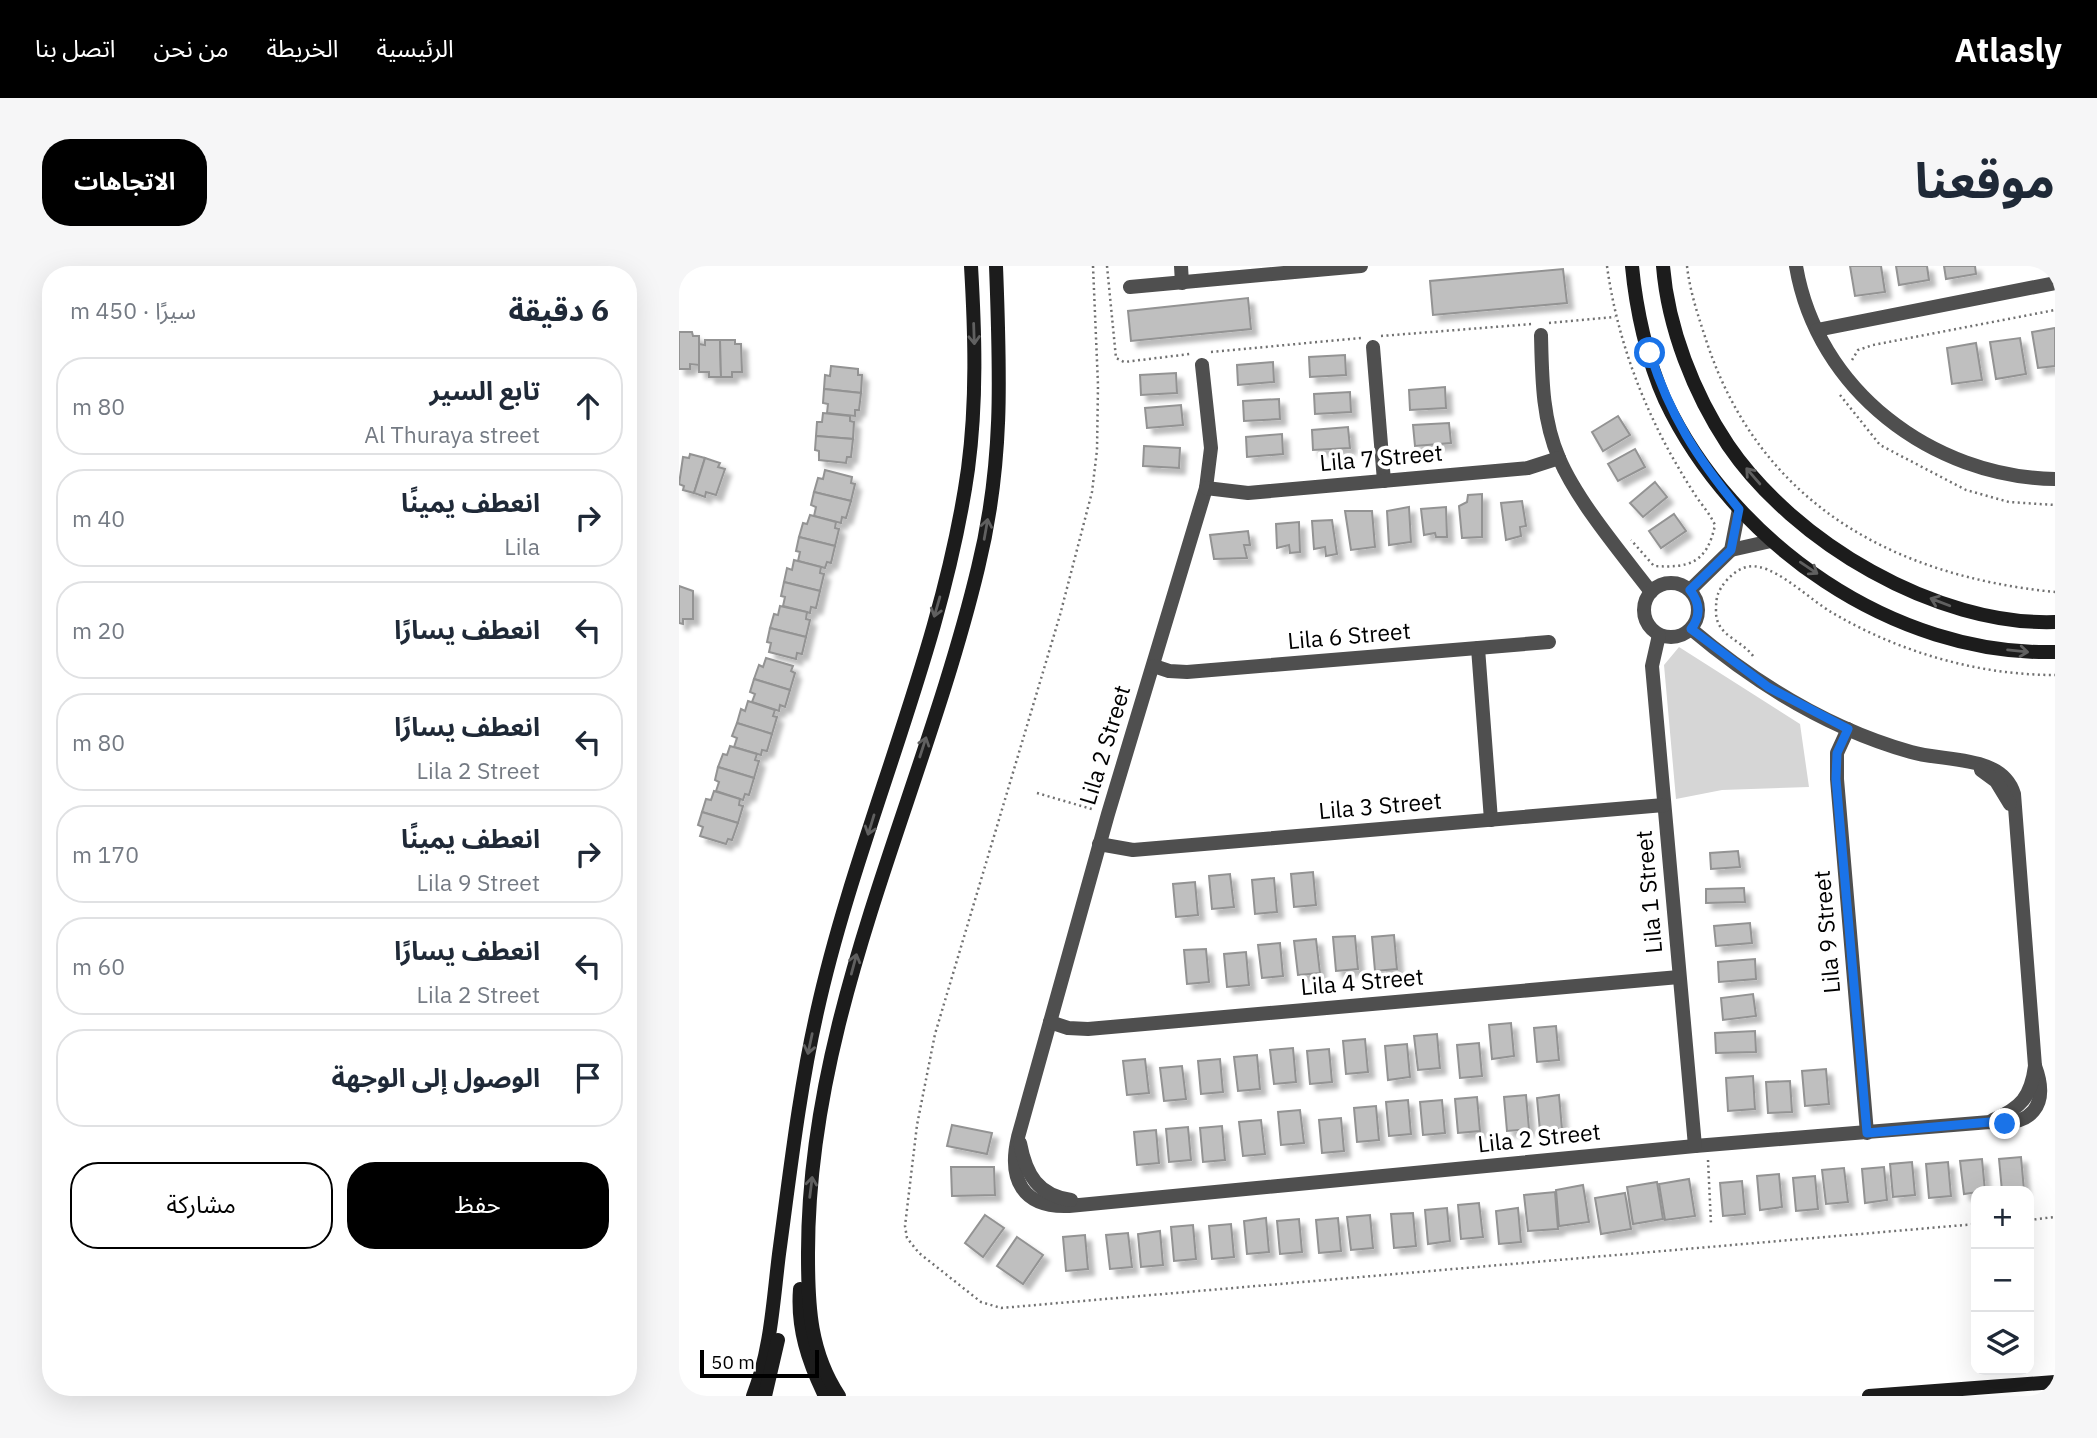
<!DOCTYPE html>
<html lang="ar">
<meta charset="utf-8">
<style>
body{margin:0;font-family:"IBM Plex Sans","Noto Sans Arabic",sans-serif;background:#f6f6f7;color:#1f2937;direction:rtl}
.controls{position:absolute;right:21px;bottom:21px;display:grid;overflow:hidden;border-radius:14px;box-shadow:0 7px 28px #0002}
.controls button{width:63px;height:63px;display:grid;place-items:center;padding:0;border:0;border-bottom:2px solid #e0e1e3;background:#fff;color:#1f2937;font:35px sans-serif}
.scale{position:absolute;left:21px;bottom:18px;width:119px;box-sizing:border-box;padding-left:7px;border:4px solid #000;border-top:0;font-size:19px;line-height:24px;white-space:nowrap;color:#000;-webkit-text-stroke:5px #fff;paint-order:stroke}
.stop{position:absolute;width:21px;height:21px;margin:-16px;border:5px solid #1a73e8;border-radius:50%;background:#fff}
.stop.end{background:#1a73e8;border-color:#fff;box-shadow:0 2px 7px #0008}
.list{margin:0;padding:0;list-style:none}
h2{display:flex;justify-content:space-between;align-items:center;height:91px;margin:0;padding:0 28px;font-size:30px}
h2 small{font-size:23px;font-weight:400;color:#747a83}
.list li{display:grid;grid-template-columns:46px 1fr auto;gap:21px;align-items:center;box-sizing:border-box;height:98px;margin:0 14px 14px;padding:0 14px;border:2px solid #e0e1e3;border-radius:28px}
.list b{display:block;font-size:26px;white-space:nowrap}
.list p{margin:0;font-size:23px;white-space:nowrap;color:#747a83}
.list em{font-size:23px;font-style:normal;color:#747a83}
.actions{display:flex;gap:14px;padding:21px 28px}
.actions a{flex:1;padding:16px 0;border:2px solid #000;border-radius:28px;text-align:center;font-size:24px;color:#000}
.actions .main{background:#000;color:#fff}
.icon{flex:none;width:38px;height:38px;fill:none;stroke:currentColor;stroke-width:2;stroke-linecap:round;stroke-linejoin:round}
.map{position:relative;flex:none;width:1376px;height:1130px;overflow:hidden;direction:ltr;border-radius:28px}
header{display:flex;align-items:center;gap:42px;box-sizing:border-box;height:98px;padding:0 35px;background:#000;color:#fff}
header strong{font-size:33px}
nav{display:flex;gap:38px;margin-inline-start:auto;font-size:24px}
.intro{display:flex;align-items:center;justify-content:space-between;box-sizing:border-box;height:168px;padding:0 42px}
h1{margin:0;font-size:49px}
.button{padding:18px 32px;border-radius:28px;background:#000;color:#fff;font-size:24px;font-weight:700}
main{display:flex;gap:42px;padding:0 42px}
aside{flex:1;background:#fff;border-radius:28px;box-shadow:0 7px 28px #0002}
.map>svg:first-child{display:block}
.green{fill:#d6d6d6}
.building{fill:#bfbfbf;stroke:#939393;stroke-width:2;filter:url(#shadow)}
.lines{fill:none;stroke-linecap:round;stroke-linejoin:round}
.path{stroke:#717171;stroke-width:2.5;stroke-dasharray:2 3.5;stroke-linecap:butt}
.street{stroke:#4f4f4f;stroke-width:14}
.secondary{stroke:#1c1c1c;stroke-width:14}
.oneway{stroke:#606060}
.route{stroke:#1a73e8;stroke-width:9}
.labels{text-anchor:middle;stroke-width:7;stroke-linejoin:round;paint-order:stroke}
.street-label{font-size:23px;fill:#000;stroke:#fff}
</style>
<header>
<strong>Atlasly</strong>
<nav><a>الرئيسية</a><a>الخريطة</a><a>من نحن</a><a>اتصل بنا</a></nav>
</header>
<div class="intro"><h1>موقعنا</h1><a class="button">الاتجاهات</a></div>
<main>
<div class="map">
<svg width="1376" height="1130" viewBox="0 0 1376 1130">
<defs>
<filter id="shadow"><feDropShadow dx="6" dy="6" stdDeviation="2" flood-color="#0004"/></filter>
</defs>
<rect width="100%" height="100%" fill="#fff"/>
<path class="green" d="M1000,381L1121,458L1130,521L1043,524L997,533L985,399Z"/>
<g class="building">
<path d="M1171,0H1202L1206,26L1176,30Z"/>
<path d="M1217,0H1248L1250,14L1220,19Z"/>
<path d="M1265,0H1296L1297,8L1267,13Z"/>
<path d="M884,3L888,37L754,49L751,15Z"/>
<path d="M569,32L572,63L452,75L449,45Z"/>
<path d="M1376,62V100L1359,102L1353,66Z"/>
<path d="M0,66H13L14,70H20V99L11,98V103H0Z"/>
<path d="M1341,72L1347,108L1317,113L1311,76Z"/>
<path d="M26,74H41L42,111H30V106H20V78L26,79Z"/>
<path d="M41,74H56V78H62L63,106H53V111H42Z"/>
<path d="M1297,77L1303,114L1273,118L1268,82Z"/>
<path d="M666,89L667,109L631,111L630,91Z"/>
<path d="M594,96L595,116L559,119L558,99Z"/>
<path d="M152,100L179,103V109H183L182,127L145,123L146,109L151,110Z"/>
<path d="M497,107L498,127L462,129L461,109Z"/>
<path d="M766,121L767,142L731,144L730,124Z"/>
<path d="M145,123L182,127L180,144H176V150L148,147L149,138L144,137Z"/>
<path d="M671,126L672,146L636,148L635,128Z"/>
<path d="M600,133L601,153L565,155L564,135Z"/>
<path d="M502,139L504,159L468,162L466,142Z"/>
<path d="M144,147L171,150V155L175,156L174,173L137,170L138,156H143Z"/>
<path d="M939,150L951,169L924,185L913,166Z"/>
<path d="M770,157L772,177L736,180L734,159Z"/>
<path d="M669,161L671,182L634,184L633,164Z"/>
<path d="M603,168L604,188L568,191L567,171Z"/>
<path d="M137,170L174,173L172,191H168L167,197L140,194V185L136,184Z"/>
<path d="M465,180L501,182L500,202L464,200Z"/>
<path d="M956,183L966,201L939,215L929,198Z"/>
<path d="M11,188L26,192L15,227L4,224L5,220L0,218L4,191L10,192Z"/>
<path d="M26,192L41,197L39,201L46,203L37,229L27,226L26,231L15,227Z"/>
<path d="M146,204L173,211L172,217L176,218L172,235L135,226L139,212L144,213Z"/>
<path d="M976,216L988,231L964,251L951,237Z"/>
<path d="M135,226L172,235L167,252L163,251L162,257L135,250L137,241L132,239Z"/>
<path d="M803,228V271L783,272L780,240L788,236L789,229Z"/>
<path d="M843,235L847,260L841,261L842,270L827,274L822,237Z"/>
<path d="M730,241L732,276L710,279L708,245Z"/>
<path d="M767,241L768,271H757L756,267L745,269L742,243Z"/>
<path d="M666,245H693L696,281L672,284Z"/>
<path d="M995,248L1007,265L982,282L970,265Z"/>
<path d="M131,249L157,256L156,262L160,263L156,280L120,271L124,257L128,258Z"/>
<path d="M653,254L658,288L647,290L646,281L635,283L633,255Z"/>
<path d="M620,256L621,286L611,287L610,279L598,282L597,258Z"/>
<path d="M569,265L571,279H565L568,292L535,293L531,269Z"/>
<path d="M120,271L156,280L152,297L148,296L146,302L119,295L121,286L117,285Z"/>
<path d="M115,294L142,301L141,307L145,308L141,325L105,316L108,302L113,304Z"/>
<path d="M105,316L141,325L137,342L132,341L131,347L104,340L106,331L102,330Z"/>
<path d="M0,320L14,325V353H4V358L0,357Z"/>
<path d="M101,340L128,346L127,353L131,354L127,371L91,362L95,348L99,349Z"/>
<path d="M91,362L127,371L123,388L118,387L117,393L90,386L92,377L88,376Z"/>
<path d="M87,392L114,400L112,405L116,407L111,424L75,413L80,399L84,401Z"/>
<path d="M75,413L111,424L106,441L101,439L100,445L73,436L76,428L71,426Z"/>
<path d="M69,435L96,444L94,450L98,451L93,468L58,457L62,443L66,445Z"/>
<path d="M58,457L93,468L88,485L83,484L82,489L55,481L58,472L53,470Z"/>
<path d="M51,480L78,488L76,494L80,495L75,512L39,501L44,488L48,489Z"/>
<path d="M39,501L75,512L70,529L66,528L64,534L37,525L40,516L36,514Z"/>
<path d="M35,525L61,533L60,539L64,540L59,557L23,546L27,533L32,534Z"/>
<path d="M23,546L59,557L53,574L49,573L47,578L21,570L24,561L19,559Z"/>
<path d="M1059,585L1061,601L1032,603L1031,587Z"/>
<path d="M634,606L637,639L615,641L612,608Z"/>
<path d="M551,608L555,641L533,643L530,610Z"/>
<path d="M595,612L598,646L576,648L573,614Z"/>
<path d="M516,616L519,649L497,651L494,618Z"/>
<path d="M1065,622L1066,636L1027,637V623Z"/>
<path d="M1071,657L1073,677L1037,680L1035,660Z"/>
<path d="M715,669L718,703L696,705L693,671Z"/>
<path d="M676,670L679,703L657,705L654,671Z"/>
<path d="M637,673L641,707L619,709L615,675Z"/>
<path d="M601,677L604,710L583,712L579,679Z"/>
<path d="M527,683L530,716L508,718L505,684Z"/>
<path d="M567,686L570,719L548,721L545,688Z"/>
<path d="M1076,693L1077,713L1040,716L1039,696Z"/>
<path d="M1074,728L1077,750L1044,754L1042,732Z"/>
<path d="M832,757L835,790L813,793L810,759Z"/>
<path d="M877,760L880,794L858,796L855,762Z"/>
<path d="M1076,765L1077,786L1037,787L1036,767Z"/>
<path d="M758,768L761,802L739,804L735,770Z"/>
<path d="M686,773L689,806L667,808L664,775Z"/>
<path d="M800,777L803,810L781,812L778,779Z"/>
<path d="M728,778L731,811L709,814L706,780Z"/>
<path d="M614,782L617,816L595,818L591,784Z"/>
<path d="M650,783L653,816L631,818L628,785Z"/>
<path d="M578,789L581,823L559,825L555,791Z"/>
<path d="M466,793L470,827L448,829L444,795Z"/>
<path d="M541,793L544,826L522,828L519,795Z"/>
<path d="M503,800L507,833L485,835L481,802Z"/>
<path d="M1147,803L1150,838L1126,840L1123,805Z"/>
<path d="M1074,810L1076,843L1049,845L1047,812Z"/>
<path d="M1111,815L1113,846L1089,847L1087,816Z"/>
<path d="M847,829L850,863L828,865L825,831Z"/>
<path d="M880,829L883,863L861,865L858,832Z"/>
<path d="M798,831L801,865L779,867L776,833Z"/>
<path d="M729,834L732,868L710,870L707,836Z"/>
<path d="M763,834L766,867L744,869L741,836Z"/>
<path d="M697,840L700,874L678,876L675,842Z"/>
<path d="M621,844L625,877L602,879L599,846Z"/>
<path d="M662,852L665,885L643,887L640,854Z"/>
<path d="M582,854L586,888L564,890L560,856Z"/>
<path d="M273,859L313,867L308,888L268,880Z"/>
<path d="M543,860L546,894L524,896L521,862Z"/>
<path d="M509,861L512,894L490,896L487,863Z"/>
<path d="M477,864L480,897L458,899L455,866Z"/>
<path d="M1342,891L1345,924L1323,925L1320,893Z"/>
<path d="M1303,893L1306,925L1285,928L1281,895Z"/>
<path d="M1233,896L1236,929L1214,931L1211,898Z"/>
<path d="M1269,896L1272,930L1250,932L1247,898Z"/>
<path d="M272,901H315L316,929L273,930Z"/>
<path d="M1205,901L1208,934L1186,937L1183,903Z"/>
<path d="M1165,902L1169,936L1147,938L1143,904Z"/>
<path d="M1100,908L1103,941L1081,944L1078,910Z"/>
<path d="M1136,910L1139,943L1117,945L1114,912Z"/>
<path d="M1010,913L1016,950L986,954L980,918Z"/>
<path d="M1063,915L1066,948L1044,950L1041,917Z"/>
<path d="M978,916L984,953L954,958L948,921Z"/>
<path d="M904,919L910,956L880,960L877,924Z"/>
<path d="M876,926L879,963L849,965L845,929Z"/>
<path d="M946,927L952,963L922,968L916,932Z"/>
<path d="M800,937L804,971L782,973L779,939Z"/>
<path d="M768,942L771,975L749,978L746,944Z"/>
<path d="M839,942L842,976L820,978L817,945Z"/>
<path d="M734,947L737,980L715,982L712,948Z"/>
<path d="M306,949L325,962L304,991L286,977Z"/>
<path d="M691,949L694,982L672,984L668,951Z"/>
<path d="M587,952L590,986L568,988L565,955Z"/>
<path d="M659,952L662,985L640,987L637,954Z"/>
<path d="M620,953L623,986L601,988L598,955Z"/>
<path d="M552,958L555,991L533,993L530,960Z"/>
<path d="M514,959L517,993L495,995L492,961Z"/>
<path d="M481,965L484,999L462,1001L459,968Z"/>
<path d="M449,967L453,1001L431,1003L427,969Z"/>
<path d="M406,969L409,1003L387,1005L384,971Z"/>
<path d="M338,971L364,989L344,1018L318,1000Z"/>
</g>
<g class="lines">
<g class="path">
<path d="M414,0L419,119L418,184L413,226L381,349L256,768L238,859L226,960L228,972L240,987L302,1036L322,1042L1297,958"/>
<path d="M428,0L437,92L445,96L511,88"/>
<path d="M928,0C939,80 969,155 1013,224C1020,236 1030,246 1036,259C1028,298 1009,302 975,300L952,274"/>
<path d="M1008,0C1011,27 1020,52 1028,77C1082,238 1214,310 1376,326"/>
<path d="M870,57L936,51"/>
<path d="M702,70L853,58"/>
<path d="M532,86L682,72"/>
<path d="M1173,94L1179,84L1194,79L1376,44"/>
<path d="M1161,129L1201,179L1287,224L1330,236L1376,239"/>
<path d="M1074,390C1062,373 1036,370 1037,344C1037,330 1039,325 1047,315C1056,305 1066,298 1080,301C1102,305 1132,334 1152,346C1220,386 1298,409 1376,409"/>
<path d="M358,527L416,544"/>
<path d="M1029,894L1032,958"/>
<path d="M1350,954L1376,951"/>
</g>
<g class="street">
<path d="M502,0L503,17"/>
<path d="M1117,0C1138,124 1253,211 1376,213"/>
<path d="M451,21L682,0"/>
<path d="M1138,64L1376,17"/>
<path d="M862,69C863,110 863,153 880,192C898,235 943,288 972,326"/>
<path d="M694,81L705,215"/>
<path d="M523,99L532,182L527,222L429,548L339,871C329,913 343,942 390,940L1016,880L1311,856C1352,861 1371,840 1356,800"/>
<path d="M527,222L569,227L849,202L880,192"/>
<path d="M1052,284L1092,275"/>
<circle cx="992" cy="344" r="27"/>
<path d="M1011,324L1052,284L1060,243"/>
<path d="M1012,363C1076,417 1150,463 1232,486C1265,496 1323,488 1335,528L1356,800C1352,831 1342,842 1314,854"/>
<path d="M980,369L973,400L1016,880"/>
<path d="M799,382L812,554"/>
<path d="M475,400L490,405L508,406L870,376"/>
<path d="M1169,463L1158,487V513L1188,867"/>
<path d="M1302,504L1317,515L1331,538"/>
<path d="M420,578L454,584L985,539"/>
<path d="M371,756L389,762L409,763L1000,711"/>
<path d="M341,877C347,909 359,929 392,934"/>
</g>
<g class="secondary">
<path d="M953,0C957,43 968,94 986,134C1054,278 1215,390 1376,386"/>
<path d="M984,0C989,62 1015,128 1049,179C1115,276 1257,360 1376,356"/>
<path d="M121,1023C118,1062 129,1095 146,1130"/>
<path d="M74,1130C92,1084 94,1036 100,988C111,907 120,826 138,746C178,565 263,388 289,203C298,135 296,68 292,0"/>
<path d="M86,1130L99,1074"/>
<path d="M160,1130C131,1086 129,1041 129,990C128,750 244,531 299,302C325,197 321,106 317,0"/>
<path d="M1190,1130L1376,1116"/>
</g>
</g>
<defs><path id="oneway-shaft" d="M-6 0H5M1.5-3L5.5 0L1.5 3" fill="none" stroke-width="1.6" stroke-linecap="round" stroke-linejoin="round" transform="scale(1.75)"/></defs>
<g class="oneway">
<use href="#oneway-shaft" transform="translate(295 68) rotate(88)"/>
<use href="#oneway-shaft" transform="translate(1074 210) rotate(-131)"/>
<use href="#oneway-shaft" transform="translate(307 263) rotate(-80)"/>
<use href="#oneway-shaft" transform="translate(1130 302) rotate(34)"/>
<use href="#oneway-shaft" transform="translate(1261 336) rotate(-159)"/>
<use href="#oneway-shaft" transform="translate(258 341) rotate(106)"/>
<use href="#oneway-shaft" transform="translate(1339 385) rotate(6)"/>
<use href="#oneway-shaft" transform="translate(244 481) rotate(-72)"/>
<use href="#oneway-shaft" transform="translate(192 559) rotate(107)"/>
<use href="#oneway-shaft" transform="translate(175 698) rotate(-75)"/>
<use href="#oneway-shaft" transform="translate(131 778) rotate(102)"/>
<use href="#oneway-shaft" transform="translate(132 921) rotate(-83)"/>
</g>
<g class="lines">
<path class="route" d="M971,87C991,150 1018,192 1060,243L1052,284L1011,324C1021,337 1022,350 1012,363L1089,421L1169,463L1158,487L1157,513L1188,867L1311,856L1326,858"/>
</g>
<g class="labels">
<g class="street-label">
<text transform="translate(702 192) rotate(-5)" y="8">Lila 7 Street</text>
<text transform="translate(670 370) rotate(-5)" y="8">Lila 6 Street</text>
<text transform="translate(426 479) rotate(-73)" y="8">Lila 2 Street</text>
<text transform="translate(701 540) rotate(-5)" y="8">Lila 3 Street</text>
<text transform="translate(970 626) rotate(-95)" y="8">Lila 1 Street</text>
<text transform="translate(1148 666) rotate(-95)" y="8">Lila 9 Street</text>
<text transform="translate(683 716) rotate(-5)" y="8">Lila 4 Street</text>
<text transform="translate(860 872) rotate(-6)" y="8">Lila 2 Street</text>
</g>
</g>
</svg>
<div class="controls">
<button>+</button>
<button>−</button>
<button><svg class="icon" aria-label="layers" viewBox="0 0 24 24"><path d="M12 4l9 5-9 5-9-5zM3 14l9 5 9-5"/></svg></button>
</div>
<div class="scale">50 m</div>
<div class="stop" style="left:971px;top:87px"></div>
<div class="stop end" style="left:1326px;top:858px"></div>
</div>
<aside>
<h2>6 دقيقة<small>سيرًا · 450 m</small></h2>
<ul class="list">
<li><svg class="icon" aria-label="ahead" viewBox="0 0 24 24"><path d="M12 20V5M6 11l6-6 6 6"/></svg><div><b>تابع السير</b><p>Al Thuraya street</p></div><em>80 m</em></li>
<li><svg class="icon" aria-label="right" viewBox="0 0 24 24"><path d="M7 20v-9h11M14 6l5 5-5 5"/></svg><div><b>انعطف يمينًا</b><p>Lila</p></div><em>40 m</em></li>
<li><svg class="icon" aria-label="left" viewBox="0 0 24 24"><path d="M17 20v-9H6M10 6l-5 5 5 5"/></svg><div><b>انعطف يسارًا</b></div><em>20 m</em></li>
<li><svg class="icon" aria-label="left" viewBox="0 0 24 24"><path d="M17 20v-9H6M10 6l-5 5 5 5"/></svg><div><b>انعطف يسارًا</b><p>Lila 2 Street</p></div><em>80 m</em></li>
<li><svg class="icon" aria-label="right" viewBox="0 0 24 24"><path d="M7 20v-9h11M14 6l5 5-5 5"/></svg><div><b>انعطف يمينًا</b><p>Lila 9 Street</p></div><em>170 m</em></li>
<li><svg class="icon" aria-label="left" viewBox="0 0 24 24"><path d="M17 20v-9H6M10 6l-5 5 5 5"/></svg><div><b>انعطف يسارًا</b><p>Lila 2 Street</p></div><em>60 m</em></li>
<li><svg class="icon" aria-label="arrive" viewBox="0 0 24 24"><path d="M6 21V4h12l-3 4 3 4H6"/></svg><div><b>الوصول إلى الوجهة</b></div></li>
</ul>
<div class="actions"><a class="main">حفظ</a><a>مشاركة</a></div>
</aside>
</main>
